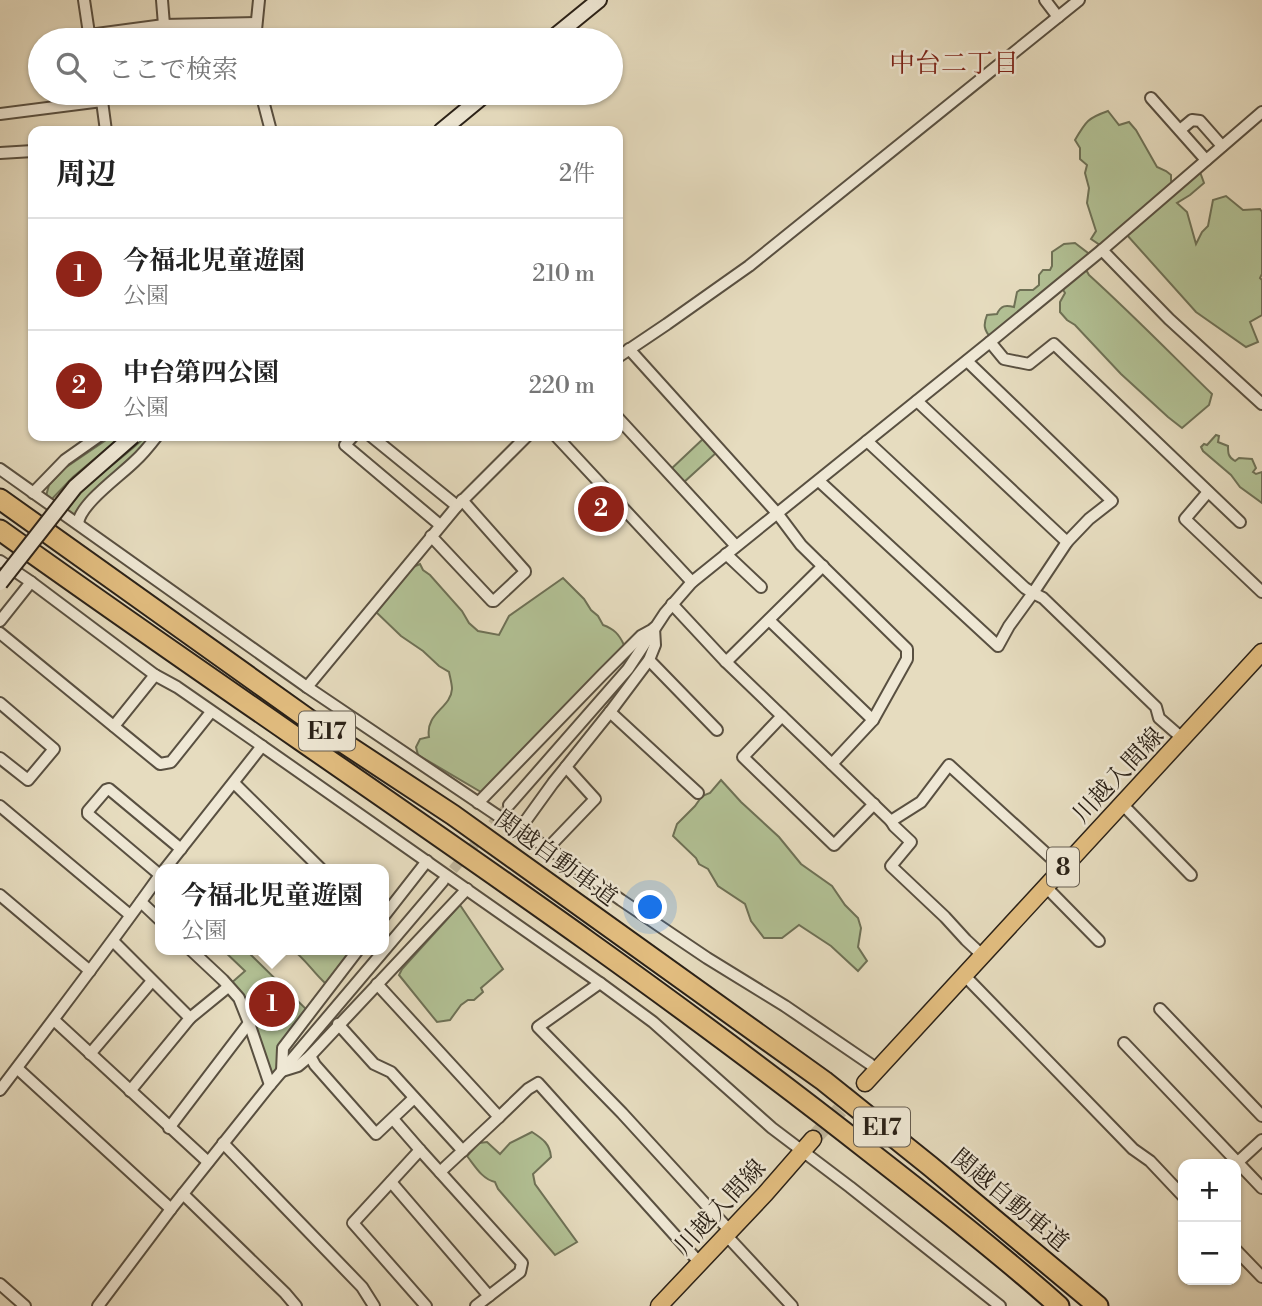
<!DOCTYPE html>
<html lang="ja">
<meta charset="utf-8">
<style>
body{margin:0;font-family:"Libre Bodoni","Noto Serif JP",serif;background:#f2f2f2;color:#222}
.controls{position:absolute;right:21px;bottom:21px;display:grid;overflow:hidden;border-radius:14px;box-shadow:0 2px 5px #0004}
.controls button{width:63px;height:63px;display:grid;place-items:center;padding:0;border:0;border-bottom:2px solid #e0e0e0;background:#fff;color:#222;font:35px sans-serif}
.you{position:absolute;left:651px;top:908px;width:24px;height:24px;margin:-18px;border:5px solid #fff;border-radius:50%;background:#1a73e8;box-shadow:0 0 0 10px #1a73e833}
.badge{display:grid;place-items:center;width:46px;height:46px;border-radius:50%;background:#8f2418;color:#fff;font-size:23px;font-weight:700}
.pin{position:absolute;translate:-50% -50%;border:4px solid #fff;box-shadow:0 2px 7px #0006}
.popup{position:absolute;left:155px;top:864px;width:234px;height:91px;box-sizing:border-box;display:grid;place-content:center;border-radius:14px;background:#fff;filter:drop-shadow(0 2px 5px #0005);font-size:23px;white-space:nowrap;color:#767676}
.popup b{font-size:26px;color:#222}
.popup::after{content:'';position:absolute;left:50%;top:100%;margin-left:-14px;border:14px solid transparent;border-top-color:#fff}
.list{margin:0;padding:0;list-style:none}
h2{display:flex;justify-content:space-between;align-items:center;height:91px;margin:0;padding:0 28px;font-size:30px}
h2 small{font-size:23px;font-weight:400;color:#767676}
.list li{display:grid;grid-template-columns:46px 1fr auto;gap:21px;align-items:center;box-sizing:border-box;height:112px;padding:0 28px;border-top:2px solid #e0e0e0}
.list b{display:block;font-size:26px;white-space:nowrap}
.list p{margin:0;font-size:23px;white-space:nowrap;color:#767676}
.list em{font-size:23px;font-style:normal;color:#767676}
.icon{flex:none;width:38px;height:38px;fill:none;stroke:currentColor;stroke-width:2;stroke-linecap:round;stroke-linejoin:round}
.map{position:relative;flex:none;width:1262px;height:1306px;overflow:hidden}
.search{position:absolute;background:#fff;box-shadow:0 2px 5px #0004;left:28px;top:28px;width:595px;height:77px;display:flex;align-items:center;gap:18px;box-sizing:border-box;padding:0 24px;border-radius:38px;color:#767676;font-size:26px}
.panel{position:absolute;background:#fff;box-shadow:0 2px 5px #0004;left:28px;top:126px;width:595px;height:315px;border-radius:14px}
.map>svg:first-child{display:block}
.green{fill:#b2c195;stroke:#6e7156;stroke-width:2}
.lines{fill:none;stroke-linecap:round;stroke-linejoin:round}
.street-tunnel{stroke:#c0b79d;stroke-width:10;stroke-dasharray:10 5;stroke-linecap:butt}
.primary-tunnel{stroke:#c0b79d;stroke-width:16;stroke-dasharray:16 8;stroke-linecap:butt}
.street-casing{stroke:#595041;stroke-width:14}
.secondary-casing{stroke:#2a2117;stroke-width:18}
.primary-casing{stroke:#2a2117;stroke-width:19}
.highway-casing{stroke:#2a2117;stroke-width:23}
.street{stroke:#efe8d5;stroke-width:10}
.secondary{stroke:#efe8d5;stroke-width:14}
.primary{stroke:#e3be80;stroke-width:16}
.highway{stroke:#e3be80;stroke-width:19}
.secondary-bridge-casing{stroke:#2a2117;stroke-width:18;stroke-linecap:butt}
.secondary-bridge{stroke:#efe8d5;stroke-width:14}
.labels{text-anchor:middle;stroke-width:5;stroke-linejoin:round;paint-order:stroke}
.shield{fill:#efe8d5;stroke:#655d50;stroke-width:2}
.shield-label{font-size:23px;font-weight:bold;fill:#2a2117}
.street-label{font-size:24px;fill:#2a2117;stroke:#efe8d5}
.neighbourhood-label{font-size:26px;fill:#7a1f14;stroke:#efe8d5}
</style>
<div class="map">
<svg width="1262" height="1306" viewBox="0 0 1262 1306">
<rect width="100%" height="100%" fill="#e6dcbf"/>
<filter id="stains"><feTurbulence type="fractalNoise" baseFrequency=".00286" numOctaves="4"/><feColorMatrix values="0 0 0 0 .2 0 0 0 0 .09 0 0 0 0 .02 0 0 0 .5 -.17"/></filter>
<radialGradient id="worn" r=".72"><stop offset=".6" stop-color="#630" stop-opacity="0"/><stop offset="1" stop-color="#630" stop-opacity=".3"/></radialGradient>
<g class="green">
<path d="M1108,111L1119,125L1129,122L1136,130L1157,167L1166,171L1171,175V181L1175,190L1200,172L1204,183L1190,195L1177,203L1187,212L1196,244L1202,232L1208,226L1213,200L1226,196L1243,210L1260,209L1262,212V274L1260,278L1262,280V315L1250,322L1258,342L1246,347L1196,312L1127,235L1103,247L1091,239L1096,231L1087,203L1089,188L1085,173L1087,165L1080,159V148L1075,140C1086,121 1088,118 1108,111Z"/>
<path d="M1075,243L1088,253L1085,268L1089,275C1131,313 1171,354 1212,394L1209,405L1182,428L1168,417L1121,374L1075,325L1067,320L1060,312V302L1065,293L1062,288L991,338C984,330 983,325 987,315L997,314C1001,305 1006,305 1014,307L1017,292L1020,290H1033L1039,285V275L1043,270H1050L1052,266V252L1064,244Z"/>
<path d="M1216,435L1219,436L1218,442L1228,446C1228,453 1228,457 1235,461L1239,458L1252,459L1256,468L1253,472L1256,474L1262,472V503L1240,487L1231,475L1203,451L1201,447L1204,444L1207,445Z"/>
<path d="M112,436H122L73,477L51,500L46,496L49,485L65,468Z"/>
<path d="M146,436H153L98,489L75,515L66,511C86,480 120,462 146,436Z"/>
<path d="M704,438L717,452L683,483L670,470Z"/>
<path d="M605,495L616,507L597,524L586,511Z"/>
<path d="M420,564L423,570L430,575L462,611L469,623L478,631L499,635L509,616L563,578L584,599L591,610L598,616L603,625C614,629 619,634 624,645L611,663L481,792L418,755L416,747L420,739L429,737C425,713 451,708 452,689C452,684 450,677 449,672L439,666L423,651L401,636L376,612L413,567Z"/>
<path d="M721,780L741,802L779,837L801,864L832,886L845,905L858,918L861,928L858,947L867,961L858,971L831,946L799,925L782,938H764L751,921L745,904L718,886L708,869L699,864L696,858L673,836L677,824L695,806L702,796L710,793Z"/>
<path d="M460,905L503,969L481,988L483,992L474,1000H468L461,1005L450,1020L437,1022L399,975L402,969Z"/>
<path d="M223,950H246L309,1012L282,1048V1071L270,1084L229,985L245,971Z"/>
<path d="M293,950H354L332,979L325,983C313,972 306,960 293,950Z"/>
<path d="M532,1132C543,1139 550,1144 551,1157L533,1174L535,1184L577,1242L555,1255L498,1189L495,1182C482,1179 475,1166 467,1156L479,1143L487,1142L500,1154L510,1143Z"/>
</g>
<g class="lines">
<path class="street-tunnel" d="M443,881L509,805"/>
<path class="primary-tunnel" d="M813,1139L865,1083"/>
<defs>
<g id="street">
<path d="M84,0L90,40"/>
<path d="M162,0L164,25L256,23"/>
<path d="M1045,0L1058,17"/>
<path d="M89,35L164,25"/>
<path d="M255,40L259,0"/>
<path d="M261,93L271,131"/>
<path d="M1151,98L1206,160"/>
<path d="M0,114L102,101L106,131"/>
<path d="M1180,130L1192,120L1200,121L1222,146"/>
<path d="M0,153L33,151"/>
<path d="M1102,250L1169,319L1262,404"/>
<path d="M990,342L1004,359L1029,364L1054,344L1240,522"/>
<path d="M629,349L777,513L801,545L907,649V659L873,720L832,764"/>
<path d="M618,357L667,324L749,266L1079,0"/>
<path d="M917,401L1067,542"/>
<path d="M618,418L736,546"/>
<path d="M353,436L345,445L440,525"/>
<path d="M371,436L457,506"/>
<path d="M556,436L692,582"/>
<path d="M867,441L1025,588L1033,593L1067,542L1089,519L1112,501L967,361"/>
<path d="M0,469L307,687L519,830L548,848L621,900L707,958L785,1006L870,1064L877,1071"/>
<path d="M819,481L998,646L1009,626L1033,593L1043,598L1156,707L1159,718L1182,738"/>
<path d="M1208,492L1185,519L1262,592"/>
<path d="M33,493L65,460L99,436"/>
<path d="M78,523C81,503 120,476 135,461C143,454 150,445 157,436"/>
<path d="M431,536L492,601H494L525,572V571L462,500"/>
<path d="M726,554L761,587"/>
<path d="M0,561L31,582L155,675L177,687L262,746L600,983L653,1022L772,1128L850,1187L1000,1306"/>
<path d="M672,604L726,662L891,821L921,802L949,765L1062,868"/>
<path d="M769,620L873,720"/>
<path d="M0,621L31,582"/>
<path d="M0,633L160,764L171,762L211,712"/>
<path d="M649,660L717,730"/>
<path d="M726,662L823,566"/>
<path d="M307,687L457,506L527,436"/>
<path d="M0,703L54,749L28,780L0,758"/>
<path d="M610,712L698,793"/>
<path d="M782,716L743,757L834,845L874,804"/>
<path d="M114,726L155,675"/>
<path d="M234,783L321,869"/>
<path d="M478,803L602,675L641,636L652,630"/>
<path d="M1122,804L1191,875"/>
<path d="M509,805L628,669L665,613L692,582L990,342L1102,250L1262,112"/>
<path d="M0,806L130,915"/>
<path d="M891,821L894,826L911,842L891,866L945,917L966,940L982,955"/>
<path d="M519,830L553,783L610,712L649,660L655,645L654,628"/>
<path d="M548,848L595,799L566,767"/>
<path d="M165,869L262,746"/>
<path d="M160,875L88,814V811L106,790L109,789L181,849"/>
<path d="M1045,886L1099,941"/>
<path d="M0,895L90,971"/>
<path d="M141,902L160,920"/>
<path d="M384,916L427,861"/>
<path d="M113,941L190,1018L130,1091"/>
<path d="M191,950L223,980L239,998L249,1023L270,1085"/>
<path d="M358,950L283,1048L282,1071L298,1066L310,1056L467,889"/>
<path d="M964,975L1133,1149L1150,1161L1183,1196"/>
<path d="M600,983L538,1027L622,1113L730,1231"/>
<path d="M377,984L499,1117L528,1089L538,1083L699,1262"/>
<path d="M1160,1009L1262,1116"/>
<path d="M190,1018L228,987"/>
<path d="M54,1020L208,1162"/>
<path d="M338,1024L374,1064L391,1072L463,1151"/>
<path d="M1124,1043L1262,1188"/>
<path d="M90,1054L152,981"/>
<path d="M310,1056L315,1065L376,1134L414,1098"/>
<path d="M18,1069L171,1209"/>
<path d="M0,1090C54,1019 108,948 160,875"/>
<path d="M393,1119L420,1150"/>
<path d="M169,1128L249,1023"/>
<path d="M223,1143L362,1287L374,1306"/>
<path d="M1238,1162L1262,1140"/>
<path d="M440,1172L499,1117"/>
<path d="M391,1182L489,1296"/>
<path d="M183,1194L285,1293L296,1306"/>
<path d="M726,1235L792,1306"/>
<path d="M1236,1250L1262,1277"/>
<path d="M0,1284L25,1306"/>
<path d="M98,1306L171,1209L270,1085L443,881"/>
<path d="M426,1306L353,1223L420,1150L522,1263L520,1272L476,1306"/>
</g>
<g id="secondary">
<path d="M550,40L599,0"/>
<path d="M441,131L487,93"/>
</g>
<g id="primary">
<path d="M865,1083L1262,652"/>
<path d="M659,1306L765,1194L813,1139"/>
</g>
<g id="highway">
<path d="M0,499L318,726L453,815L824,1081L930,1166L1098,1306"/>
<path d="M0,530C290,738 590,931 870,1152C934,1202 998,1252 1059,1306"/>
</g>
</defs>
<use href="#street" class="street-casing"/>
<use href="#secondary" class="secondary-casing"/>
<use href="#primary" class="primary-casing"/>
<use href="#highway" class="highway-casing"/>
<use href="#street" class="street"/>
<use href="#secondary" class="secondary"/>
<use href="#primary" class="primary"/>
<use href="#highway" class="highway"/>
<defs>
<path id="secondary-bridge" d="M0,583L75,487L133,436"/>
</defs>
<use href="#secondary-bridge" class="secondary-bridge-casing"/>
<use href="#secondary-bridge" class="secondary-bridge"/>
</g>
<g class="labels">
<g class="shield">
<rect x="299" y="711.5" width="56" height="39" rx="5"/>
<rect x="1047" y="847.5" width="32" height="39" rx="5"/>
<rect x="854" y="1107.5" width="56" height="39" rx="5"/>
</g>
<g class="shield-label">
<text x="327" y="739">E17</text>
<text x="1063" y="875">8</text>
<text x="882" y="1135">E17</text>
</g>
<g class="street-label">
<text transform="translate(1118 775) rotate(-47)" y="8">川越入間線</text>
<text transform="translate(556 858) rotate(36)" y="8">関越自動車道</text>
<text transform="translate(1010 1200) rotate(40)" y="8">関越自動車道</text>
<text transform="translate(720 1207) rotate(-47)" y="8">川越入間線</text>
</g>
<g class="neighbourhood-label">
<text x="954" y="72">中台二丁目</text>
</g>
</g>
<rect width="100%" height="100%" filter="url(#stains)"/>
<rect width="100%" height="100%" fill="url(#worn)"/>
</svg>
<div class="controls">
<button>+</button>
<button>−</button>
</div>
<div class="you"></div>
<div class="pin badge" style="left:272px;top:1004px">1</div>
<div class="popup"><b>今福北児童遊園</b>公園</div>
<div class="pin badge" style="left:601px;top:509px">2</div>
<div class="search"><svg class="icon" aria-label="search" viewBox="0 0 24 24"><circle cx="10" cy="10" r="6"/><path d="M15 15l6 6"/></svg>ここで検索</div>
<section class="panel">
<h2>周辺<small>2件</small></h2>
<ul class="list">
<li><span class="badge">1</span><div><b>今福北児童遊園</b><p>公園</p></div><em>210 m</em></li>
<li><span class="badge">2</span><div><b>中台第四公園</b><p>公園</p></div><em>220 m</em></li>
</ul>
</section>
</div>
